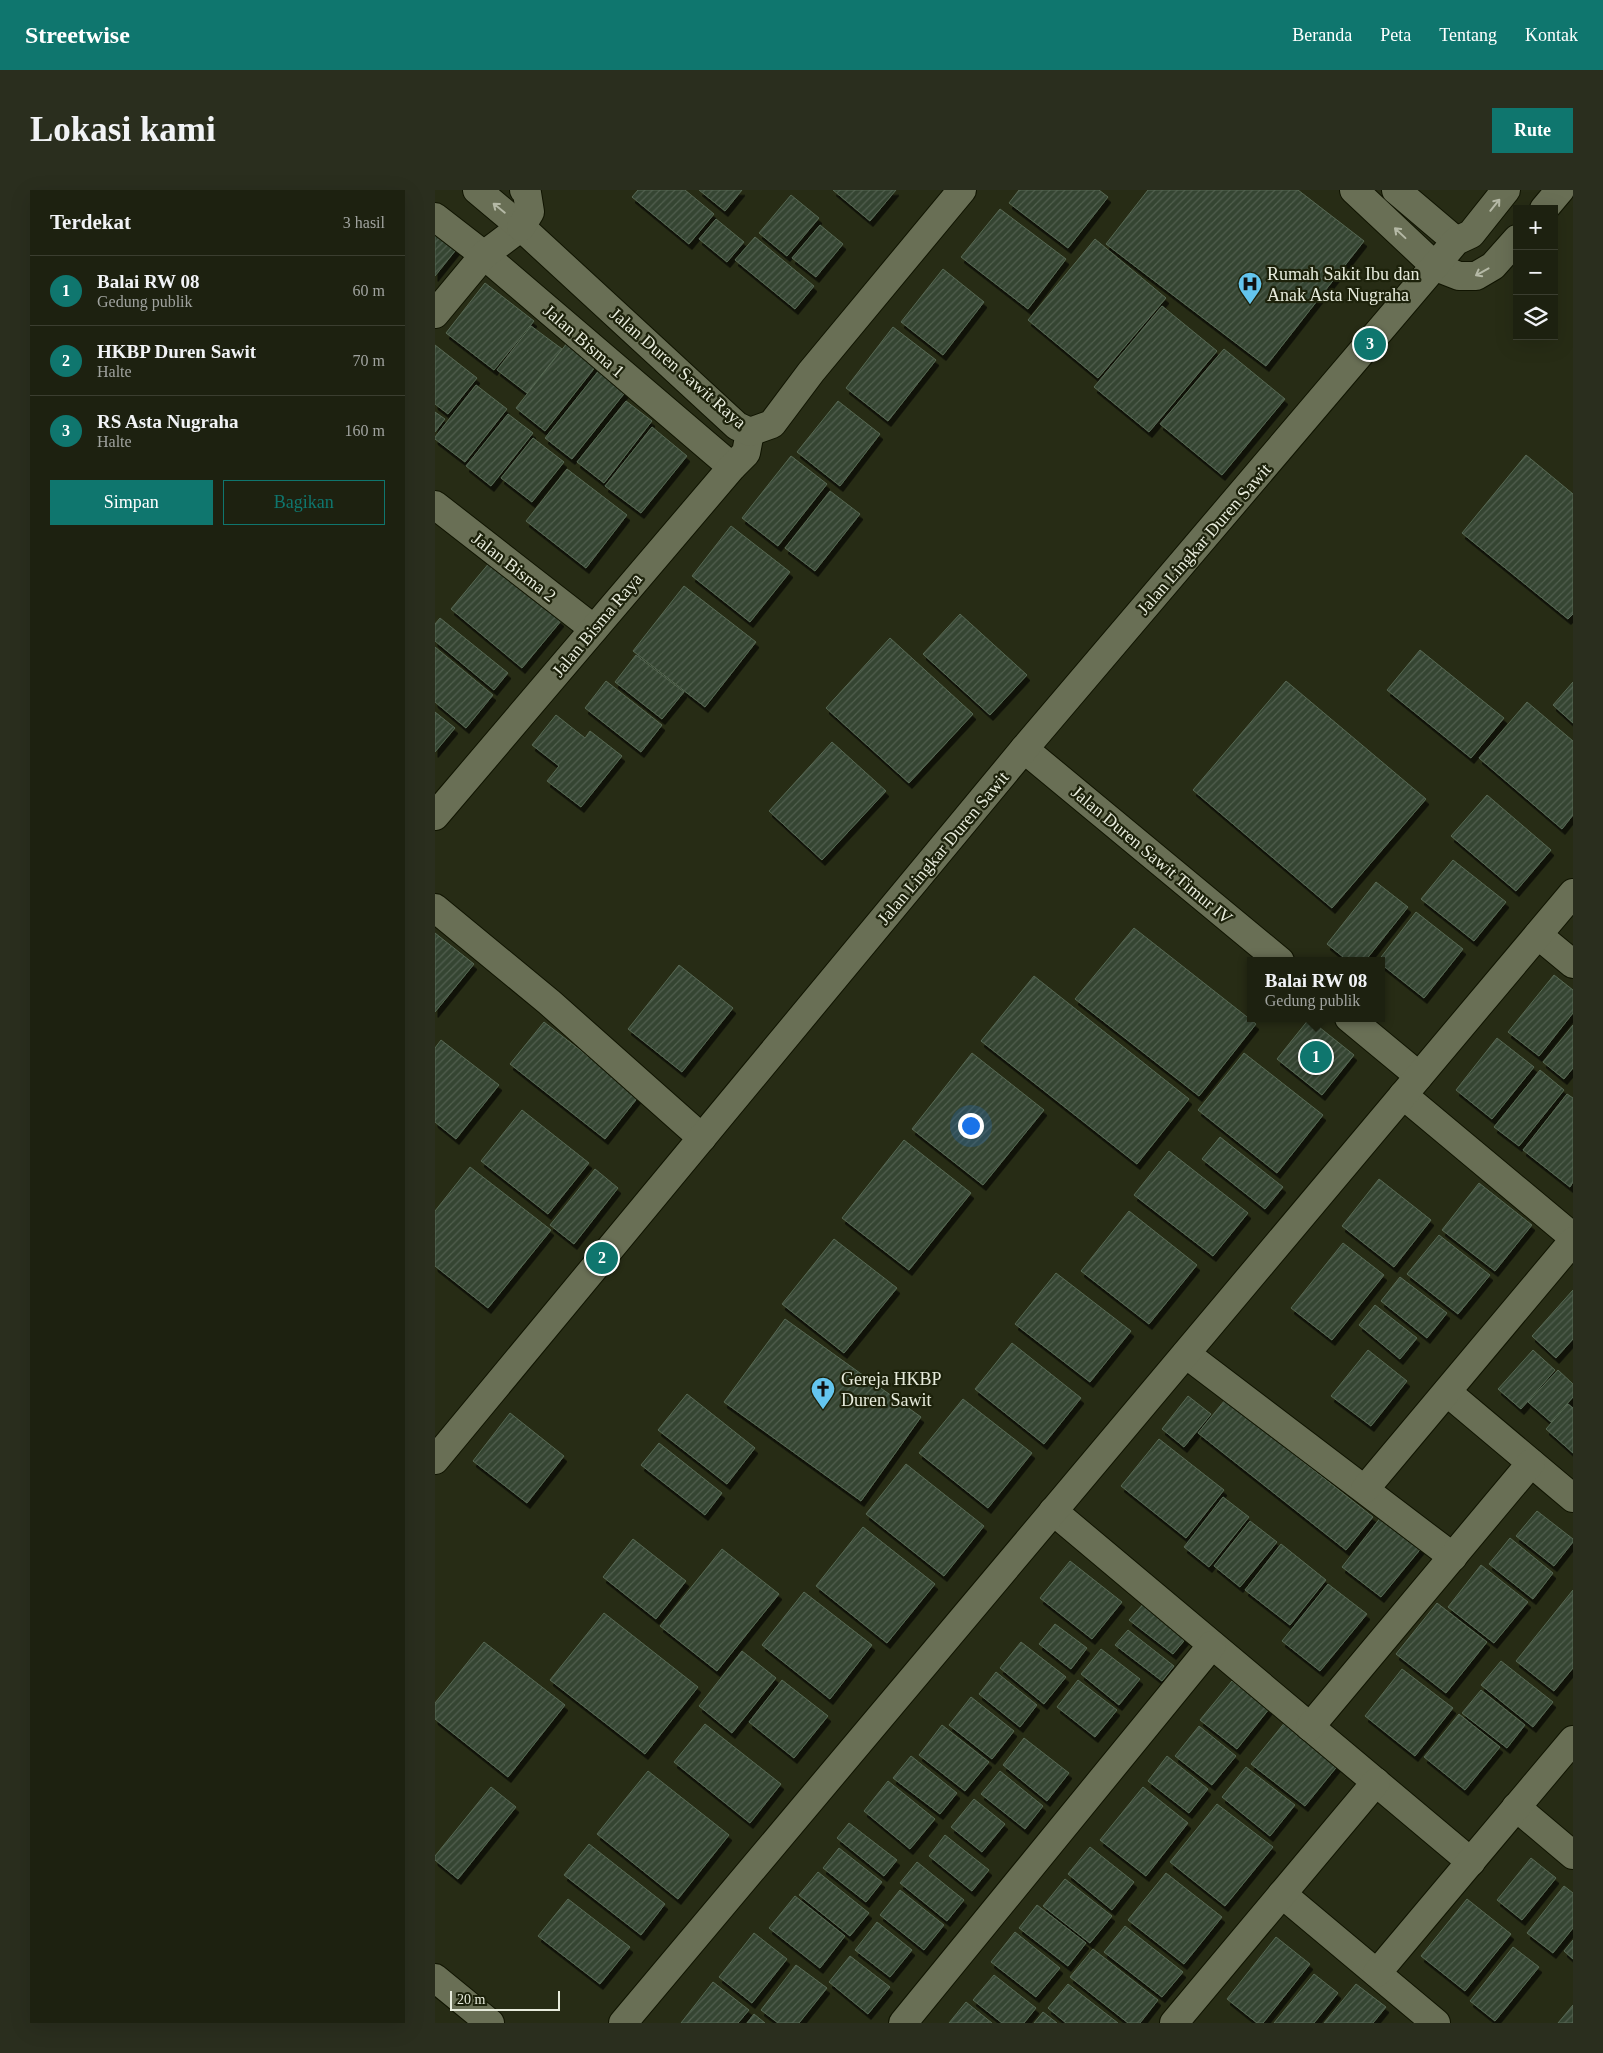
<!DOCTYPE html>
<html lang="id">
<meta charset="utf-8">
<style>
body{margin:0;font-family:"Times New Roman",serif;background:#2a2e1e;color:#f1f3f6}
.controls{position:absolute;right:15px;top:15px;display:grid;overflow:hidden;border-radius:0px;box-shadow:0 5px 20px #0002}
.controls button{width:45px;height:45px;display:grid;place-items:center;padding:0;border:0;border-bottom:1px solid #3b3e30;background:#1d2110;color:#f1f3f6;font:25px sans-serif}
.scale{position:absolute;left:15px;bottom:12px;width:110px;box-sizing:border-box;padding-left:5px;border:2px solid #e7ebdc;border-top:0;font-size:14px;line-height:18px;white-space:nowrap;color:#e7ebdc;-webkit-text-stroke:4px #1d220b;paint-order:stroke}
.you{position:absolute;left:535px;top:935px;width:18px;height:18px;margin:-12px;border:4px solid #fff;border-radius:50%;background:#1a73e8;box-shadow:0 0 0 8px #1a73e833}
.badge{display:grid;place-items:center;width:32px;height:32px;border-radius:50%;background:#0f766e;color:#fff;font-size:16px;font-weight:700}
.pin{position:absolute;translate:-50% -50%;border:2px solid #fff;box-shadow:0 1px 5px #0006}
.popup{position:absolute;left:812px;top:767px;width:138px;height:65px;box-sizing:border-box;display:grid;place-content:center;border-radius:0px;background:#1d2110;filter:drop-shadow(0 1px 4px #0005);font-size:16px;white-space:nowrap;color:#a0a39f}
.popup b{font-size:19px;color:#f1f3f6}
.popup::after{content:'';position:absolute;left:50%;top:100%;margin-left:-10px;border:10px solid transparent;border-top-color:#1d2110}
.list{margin:0;padding:0;list-style:none}
h2{display:flex;justify-content:space-between;align-items:center;height:65px;margin:0;padding:0 20px;font-size:21px}
h2 small{font-size:16px;font-weight:400;color:#a0a39f}
.list li{display:grid;grid-template-columns:32px 1fr auto;gap:15px;align-items:center;box-sizing:border-box;height:70px;padding:0 20px;border-top:1px solid #3b3e30}
.list b{display:block;font-size:19px;white-space:nowrap}
.list p{margin:0;font-size:16px;white-space:nowrap;color:#a0a39f}
.list em{font-size:16px;font-style:normal;color:#a0a39f}
.actions{display:flex;gap:10px;padding:15px 20px}
.actions a{flex:1;padding:11px 0;border:1px solid #0f766e;border-radius:0px;text-align:center;font-size:18px;color:#0f766e}
.actions .main{background:#0f766e;color:#fff}
.icon{flex:none;width:28px;height:28px;fill:none;stroke:currentColor;stroke-width:2;stroke-linecap:round;stroke-linejoin:round}
.map{position:relative;flex:none;width:1138px;height:1833px;overflow:hidden;border-radius:0px}
header{display:flex;align-items:center;gap:30px;box-sizing:border-box;height:70px;padding:0 25px;background:#0f766e;color:#fff}
header strong{font-size:24px}
nav{display:flex;gap:28px;margin-inline-start:auto;font-size:18px}
.intro{display:flex;align-items:center;justify-content:space-between;box-sizing:border-box;height:120px;padding:0 30px}
h1{margin:0;font-size:35px}
.button{padding:12px 22px;border-radius:0px;background:#0f766e;color:#fff;font-size:18px;font-weight:700}
main{display:flex;gap:30px;padding:0 30px}
aside{flex:1;background:#1d2110;border-radius:0px;box-shadow:0 5px 20px #0002}
.map>svg:first-child{display:block}
.building{fill:url(#building-hatch);stroke:#576954;filter:url(#shadow)}
.lines{fill:none;stroke-linecap:round;stroke-linejoin:round}
.minor-casing{stroke:#101401;stroke-width:30}
.tertiary-casing{stroke:#101401;stroke-width:30}
.minor{stroke:#696f55;stroke-width:28}
.tertiary{stroke:#696f55;stroke-width:28}
.oneway{stroke:#b5b9a6}
.labels{text-anchor:middle;stroke-width:4.5;stroke-linejoin:round;paint-order:stroke}
.poi-label{font-size:18px;fill:#e7ebdc;stroke:#1d220b;text-anchor:start}
.street-label{font-size:18px;fill:#e7ebdc;stroke:#1d220b}
</style>
<header>
<strong>Streetwise</strong>
<nav><a>Beranda</a><a>Peta</a><a>Tentang</a><a>Kontak</a></nav>
</header>
<div class="intro"><h1>Lokasi kami</h1><a class="button">Rute</a></div>
<main>
<aside>
<h2>Terdekat<small>3 hasil</small></h2>
<ul class="list">
<li><span class="badge">1</span><div><b>Balai RW 08</b><p>Gedung publik</p></div><em>60 m</em></li>
<li><span class="badge">2</span><div><b>HKBP Duren Sawit</b><p>Halte</p></div><em>70 m</em></li>
<li><span class="badge">3</span><div><b>RS Asta Nugraha</b><p>Halte</p></div><em>160 m</em></li>
</ul>
<div class="actions"><a class="main">Simpan</a><a>Bagikan</a></div>
</aside>
<div class="map">
<svg width="1138" height="1833" viewBox="0 0 1138 1833">
<defs>
<pattern id="building-hatch" width="6" height="6" patternUnits="userSpaceOnUse" patternTransform="scale(1.25)"><rect width="6" height="6" fill="#354532"/><path d="M-1 1l2-2M0 6l6-6M5 7l2-2" fill="none" stroke="#52604f"/></pattern>
<filter id="shadow"><feDropShadow dx="3" dy="5.5" stdDeviation="0" flood-color="#0009"/></filter>
</defs>
<rect width="100%" height="100%" fill="#272c15"/>
<g class="building">
<path d="M203,0H250L279,24L254,54L197,7Z"/>
<path d="M264,0H307L290,21Z"/>
<path d="M398,0H461L435,31Z"/>
<path d="M584,0H664L673,7L633,58L574,13Z"/>
<path d="M713,0H863L929,51L831,176L671,54Z"/>
<path d="M356,5L384,28L352,66L324,43Z"/>
<path d="M565,19L631,69L593,119L526,67Z"/>
<path d="M281,29L309,52L292,72L264,49Z"/>
<path d="M385,35L408,54L381,87L357,68Z"/>
<path d="M0,37L24,56L0,86Z"/>
<path d="M320,47L379,96L360,119L300,70Z"/>
<path d="M660,49L731,108L663,188L593,130Z"/>
<path d="M508,79L549,112L508,165L466,132Z"/>
<path d="M50,93L99,131L59,180L11,143Z"/>
<path d="M727,116L782,161L714,242L659,197Z"/>
<path d="M96,136L127,159L92,203L62,180Z"/>
<path d="M458,137L501,170L453,231L411,198Z"/>
<path d="M136,148L165,171L110,241L81,218Z"/>
<path d="M0,155L42,188L13,224L0,214Z"/>
<path d="M789,159L850,209L787,285L725,234Z"/>
<path d="M165,179L192,200L137,269L110,248Z"/>
<path d="M41,195L72,219L30,272L0,249V247Z"/>
<path d="M191,211L217,231L169,293L142,272Z"/>
<path d="M403,211L445,244L405,296L362,262Z"/>
<path d="M0,222L10,229L0,242Z"/>
<path d="M73,224L98,243L56,296L31,276Z"/>
<path d="M217,237L252,266L206,323L170,296Z"/>
<path d="M98,248L129,272L97,312L66,288Z"/>
<path d="M1091,265L1138,304V424L1133,429L1027,343Z"/>
<path d="M356,266L392,294L343,356L307,328Z"/>
<path d="M132,279L192,325L151,378L91,331Z"/>
<path d="M395,301L425,324L380,381L350,358Z"/>
<path d="M296,336L355,382L315,432L257,386Z"/>
<path d="M55,372L126,431L87,478L16,419Z"/>
<path d="M249,396L321,452L270,517L198,461Z"/>
<path d="M525,424L592,485L555,525L488,464Z"/>
<path d="M5,428L73,483L59,500L0,451V434Z"/>
<path d="M455,448L538,524L474,593L391,518Z"/>
<path d="M0,457L58,505L31,538L0,512Z"/>
<path d="M985,460L1069,528L1036,568L952,500Z"/>
<path d="M201,465L249,502L227,529L180,492Z"/>
<path d="M171,491L227,535L206,562L150,518Z"/>
<path d="M851,491L991,609L897,718L758,600Z"/>
<path d="M1138,492V533L1118,515Z"/>
<path d="M1092,512L1138,551V625L1127,639L1044,568Z"/>
<path d="M0,522L20,538L0,562Z"/>
<path d="M121,525L150,548L155,541L187,566L146,617L112,591L124,576L97,555Z"/>
<path d="M397,552L451,601L387,670L334,621Z"/>
<path d="M1052,605L1116,660L1081,701L1016,646Z"/>
<path d="M1018,670L1071,712L1039,751L986,709Z"/>
<path d="M941,692L973,717L930,771H913L892,754Z"/>
<path d="M981,722L1028,759L989,808L946,774V771H943Z"/>
<path d="M699,738L821,834L764,906L640,809Z"/>
<path d="M0,743L39,774L0,822Z"/>
<path d="M244,775L298,818L247,882L193,839Z"/>
<path d="M1119,785L1138,800V823L1104,866L1073,842Z"/>
<path d="M599,786L754,909L702,974L546,851Z"/>
<path d="M874,829L919,865L887,905L842,869Z"/>
<path d="M109,832L204,906L170,949L75,874Z"/>
<path d="M1138,835V878L1129,889L1108,872Z"/>
<path d="M1062,848L1099,877L1057,929L1021,900Z"/>
<path d="M6,850L64,895L21,949L0,932V858Z"/>
<path d="M537,863L609,920L548,995L477,939Z"/>
<path d="M809,863L888,925L842,983L763,920Z"/>
<path d="M1105,880L1129,900L1084,956L1059,937Z"/>
<path d="M1132,904L1138,908V992L1135,997L1088,960Z"/>
<path d="M87,920L154,973L113,1024L46,971Z"/>
<path d="M785,947L848,997L830,1019L767,969Z"/>
<path d="M469,950L536,1003L474,1080L407,1028Z"/>
<path d="M734,961L813,1023L778,1066L699,1005Z"/>
<path d="M35,977L116,1040L53,1118L0,1076V1021Z"/>
<path d="M160,979L183,998L139,1054L115,1035Z"/>
<path d="M944,989L996,1030L959,1077L907,1036Z"/>
<path d="M1044,993L1097,1035L1060,1081L1007,1040Z"/>
<path d="M694,1021L762,1075L714,1134L646,1081Z"/>
<path d="M1004,1045L1055,1085L1023,1124L972,1084Z"/>
<path d="M399,1049L462,1098L409,1163L347,1114Z"/>
<path d="M908,1053L949,1085L897,1150L856,1118Z"/>
<path d="M621,1083L696,1141L655,1192L580,1134Z"/>
<path d="M965,1087L1012,1123L992,1148L946,1111Z"/>
<path d="M1138,1100V1149L1121,1168L1097,1146Z"/>
<path d="M940,1115L982,1148L965,1169L924,1135Z"/>
<path d="M350,1129L486,1227L426,1311L289,1212Z"/>
<path d="M577,1153L646,1208L609,1254L540,1199Z"/>
<path d="M933,1160L972,1191L936,1236L896,1206Z"/>
<path d="M1098,1160L1120,1180L1086,1219L1063,1199Z"/>
<path d="M1123,1180L1138,1194V1207L1116,1232L1093,1212Z"/>
<path d="M252,1204L320,1258L292,1294L223,1240Z"/>
<path d="M753,1206L776,1224L749,1257L727,1239Z"/>
<path d="M528,1209L597,1263L553,1318L484,1263Z"/>
<path d="M790,1210L938,1327L911,1360L763,1243Z"/>
<path d="M1133,1214L1138,1218V1263L1111,1239Z"/>
<path d="M75,1223L129,1266L92,1313L38,1271Z"/>
<path d="M724,1249L789,1300L751,1348L686,1296Z"/>
<path d="M224,1253L287,1303L270,1325L206,1275Z"/>
<path d="M471,1274L549,1336L509,1386L431,1324Z"/>
<path d="M788,1307L814,1327L774,1377L749,1357Z"/>
<path d="M953,1318L993,1350L946,1407L907,1377Z"/>
<path d="M1102,1321L1138,1349V1352L1119,1376L1081,1346Z"/>
<path d="M815,1331L842,1352L805,1397L779,1376Z"/>
<path d="M428,1337L500,1394L452,1453L381,1396Z"/>
<path d="M1075,1348L1118,1383L1098,1409L1054,1374Z"/>
<path d="M198,1349L251,1391L221,1429L168,1387Z"/>
<path d="M846,1354L891,1390L855,1435L810,1400Z"/>
<path d="M287,1359L344,1404L282,1481L225,1436Z"/>
<path d="M635,1371L687,1412L657,1449L605,1408Z"/>
<path d="M1046,1375L1093,1412L1059,1453L1013,1417Z"/>
<path d="M893,1394L932,1424L885,1481L847,1451Z"/>
<path d="M1138,1400V1478L1119,1501L1081,1471Z"/>
<path d="M369,1402L437,1455L395,1509L327,1455Z"/>
<path d="M710,1412L753,1446L738,1464L694,1430Z"/>
<path d="M1002,1413L1052,1452L1011,1503L961,1464Z"/>
<path d="M169,1423L263,1497L210,1564L115,1490Z"/>
<path d="M620,1434L652,1458L636,1479L604,1454Z"/>
<path d="M693,1440L739,1476L727,1491L680,1455Z"/>
<path d="M49,1452L130,1515L73,1587L0,1529V1513Z"/>
<path d="M586,1452L631,1487L609,1514L565,1478Z"/>
<path d="M666,1459L705,1489L684,1515L646,1484Z"/>
<path d="M307,1461L341,1488L297,1543L264,1516Z"/>
<path d="M1066,1471L1118,1512L1098,1537L1046,1495Z"/>
<path d="M967,1479L1018,1518L980,1566L930,1526Z"/>
<path d="M561,1482L602,1515L585,1537L544,1504Z"/>
<path d="M347,1490L393,1526L359,1568L314,1532Z"/>
<path d="M643,1490L682,1520L660,1547L622,1517Z"/>
<path d="M797,1491L834,1519L802,1559L765,1530Z"/>
<path d="M1046,1500L1090,1535L1072,1558L1027,1523Z"/>
<path d="M536,1507L579,1541L557,1569L514,1535Z"/>
<path d="M1024,1524L1065,1557L1030,1600L989,1567Z"/>
<path d="M851,1531L904,1574L870,1616L816,1574Z"/>
<path d="M270,1534L346,1594L315,1633L239,1572Z"/>
<path d="M507,1535L554,1572L530,1601L484,1565Z"/>
<path d="M764,1536L801,1566L777,1595L740,1566Z"/>
<path d="M589,1548L634,1583L612,1611L568,1575Z"/>
<path d="M476,1566L522,1603L505,1624L458,1588Z"/>
<path d="M732,1566L773,1599L754,1623L713,1591Z"/>
<path d="M811,1577L860,1615L835,1646L787,1607Z"/>
<path d="M213,1581L294,1645L243,1709L162,1644Z"/>
<path d="M565,1581L608,1616L590,1639L546,1604Z"/>
<path d="M453,1591L500,1629L475,1659L429,1621Z"/>
<path d="M56,1597L81,1617L23,1689L0,1670V1666Z"/>
<path d="M708,1597L753,1633L711,1686L665,1650Z"/>
<path d="M539,1609L570,1634L547,1662L516,1637Z"/>
<path d="M782,1614L838,1657L790,1716L735,1672Z"/>
<path d="M414,1633L462,1670L449,1686L402,1648Z"/>
<path d="M510,1645L554,1680L537,1701L494,1666Z"/>
<path d="M154,1654L230,1714L206,1745L129,1685Z"/>
<path d="M655,1657L699,1692L677,1720L633,1684Z"/>
<path d="M404,1658L447,1692L431,1712L388,1678Z"/>
<path d="M1096,1668L1121,1688L1087,1730L1062,1710Z"/>
<path d="M482,1672L529,1710L512,1731L465,1693Z"/>
<path d="M383,1682L434,1723L415,1746L364,1705Z"/>
<path d="M731,1683L787,1727L749,1774L693,1730Z"/>
<path d="M630,1689L677,1726L655,1753L608,1716Z"/>
<path d="M1129,1696L1138,1703V1738L1118,1763L1092,1743Z"/>
<path d="M465,1700L509,1735L489,1760L445,1725Z"/>
<path d="M360,1706L410,1746L385,1778L334,1738Z"/>
<path d="M133,1709L195,1757L165,1794L103,1746Z"/>
<path d="M1032,1709L1076,1744L1030,1801L986,1766Z"/>
<path d="M602,1715L651,1753L633,1776L584,1738Z"/>
<path d="M442,1732L477,1760L455,1787L420,1760Z"/>
<path d="M690,1736L748,1782L727,1807L669,1762Z"/>
<path d="M580,1742L625,1778L601,1807L556,1772Z"/>
<path d="M319,1743L352,1769L317,1813L284,1787Z"/>
<path d="M841,1747L875,1774L828,1833H822L792,1809Z"/>
<path d="M1138,1750V1769L1129,1761Z"/>
<path d="M1078,1757L1104,1777L1060,1831L1035,1811Z"/>
<path d="M658,1759L723,1810L705,1833H693L635,1787Z"/>
<path d="M415,1766L455,1797L433,1824L394,1792Z"/>
<path d="M361,1775L392,1798L364,1833H343L326,1820Z"/>
<path d="M879,1784L903,1803L879,1833H839Z"/>
<path d="M559,1785L601,1818L589,1833H567L538,1810Z"/>
<path d="M278,1792L314,1820L303,1833H246Z"/>
<path d="M633,1794L683,1833H631L613,1818Z"/>
<path d="M921,1794L951,1817L938,1833H889Z"/>
<path d="M531,1812L557,1833H514Z"/>
<path d="M1138,1815V1833H1123Z"/>
<path d="M608,1822L622,1833H599Z"/>
<path d="M319,1824L330,1833H312Z"/>
</g>
<g class="lines">
<defs>
<g id="minor">
<path d="M0,27L49,65L297,277"/>
<path d="M0,124L49,65L86,37"/>
<path d="M0,315L159,439"/>
<path d="M589,559L845,771"/>
<path d="M0,626L297,277L311,263L315,242"/>
<path d="M0,718L114,812L267,948"/>
<path d="M1103,745L1138,774"/>
<path d="M914,828L984,886"/>
<path d="M968,905L1138,1047"/>
<path d="M751,1164L1018,1367"/>
<path d="M1012,1202L1138,1308"/>
<path d="M930,1299L1138,1051"/>
<path d="M618,1321L1036,1672"/>
<path d="M875,1537L1096,1273"/>
<path d="M1081,1617L1138,1665"/>
<path d="M847,1704L1001,1833"/>
<path d="M942,1783L1138,1550"/>
<path d="M188,1833L1138,703"/>
<path d="M468,1833L777,1455"/>
<path d="M739,1833L941,1592"/>
</g>
<g id="tertiary">
<path d="M42,0L86,37L302,236L315,242L337,234L376,182L527,0"/>
<path d="M919,0L1001,77L1024,86H1041L1058,76L1082,49"/>
<path d="M961,0L1021,51"/>
<path d="M1109,19L1125,0"/>
<path d="M86,37L95,22L92,3L89,0"/>
<path d="M0,1270L589,559L1021,51L1036,44L1071,0"/>
<path d="M0,1788L55,1833"/>
</g>
</defs>
<use href="#minor" class="minor-casing"/>
<use href="#tertiary" class="tertiary-casing"/>
<use href="#minor" class="minor"/>
<use href="#tertiary" class="tertiary"/>
</g>
<defs><path id="oneway-shaft" d="M-6 0H5M1.5-3L5.5 0L1.5 3" fill="none" stroke-width="1.6" stroke-linecap="round" stroke-linejoin="round" transform="scale(1.25)"/></defs>
<g class="oneway">
<use href="#oneway-shaft" transform="translate(1060 15) rotate(-51)"/>
<use href="#oneway-shaft" transform="translate(64 18) rotate(-141)"/>
<use href="#oneway-shaft" transform="translate(965 43) rotate(-137)"/>
<use href="#oneway-shaft" transform="translate(1047 82) rotate(151)"/>
</g>
<defs>
<symbol id="hospital-pin" viewBox="-11 -11 22 30"><path d="M0 17L-7.5 6A9.5 9.5 0 1 1 7.5 6Z" fill="#64c5ee" stroke="#1d220b"/><path d="M-5-5h3v3.5h4V-5h3V5h-3V1.5h-4V5h-3Z" fill="#111"/></symbol>
<symbol id="church-pin" viewBox="-11 -11 22 30"><path d="M0 17L-7.5 6A9.5 9.5 0 1 1 7.5 6Z" fill="#64c5ee" stroke="#1d220b"/><path d="M-1.2-6h2.4v3.5h3.3v2.4h-3.3V6h-2.4V-.1h-3.3v-2.4h3.3Z" fill="#111"/></symbol>
</defs>
<g fill-rule="evenodd">
<use href="#hospital-pin" x="801" y="80" width="28" height="38"/>
<use href="#church-pin" x="374" y="1185" width="28" height="38"/>
</g>
<g class="labels">
<g class="poi-label">
<text x="832" y="90">Rumah Sakit Ibu dan<tspan x="832" dy="21">Anak Asta Nugraha</tspan></text>
<text x="406" y="1195">Gereja HKBP<tspan x="406" dy="21">Duren Sawit</tspan></text>
</g>
<g class="street-label">
<text transform="translate(149 151) rotate(41)" y="6">Jalan Bisma 1</text>
<text transform="translate(243 178) rotate(41)" y="6">Jalan Duren Sawit Raya</text>
<text transform="translate(769 349) rotate(-49)" y="6">Jalan Lingkar Duren Sawit</text>
<text transform="translate(79 377) rotate(38)" y="6">Jalan Bisma 2</text>
<text transform="translate(162 435) rotate(-50)" y="6">Jalan Bisma Raya</text>
<text transform="translate(508 658) rotate(-50)" y="6">Jalan Lingkar Duren Sawit</text>
<text transform="translate(717 665) rotate(40)" y="6">Jalan Duren Sawit Timur IV</text>
</g>
</g>
</svg>
<div class="controls">
<button>+</button>
<button>−</button>
<button><svg class="icon" aria-label="layers" viewBox="0 0 24 24"><path d="M12 4l9 5-9 5-9-5zM3 14l9 5 9-5"/></svg></button>
</div>
<div class="scale">20 m</div>
<div class="you"></div>
<div class="pin badge" style="left:881px;top:867px">1</div>
<div class="popup"><b>Balai RW 08</b>Gedung publik</div>
<div class="pin badge" style="left:167px;top:1068px">2</div>
<div class="pin badge" style="left:935px;top:154px">3</div>
</div>
</main>
